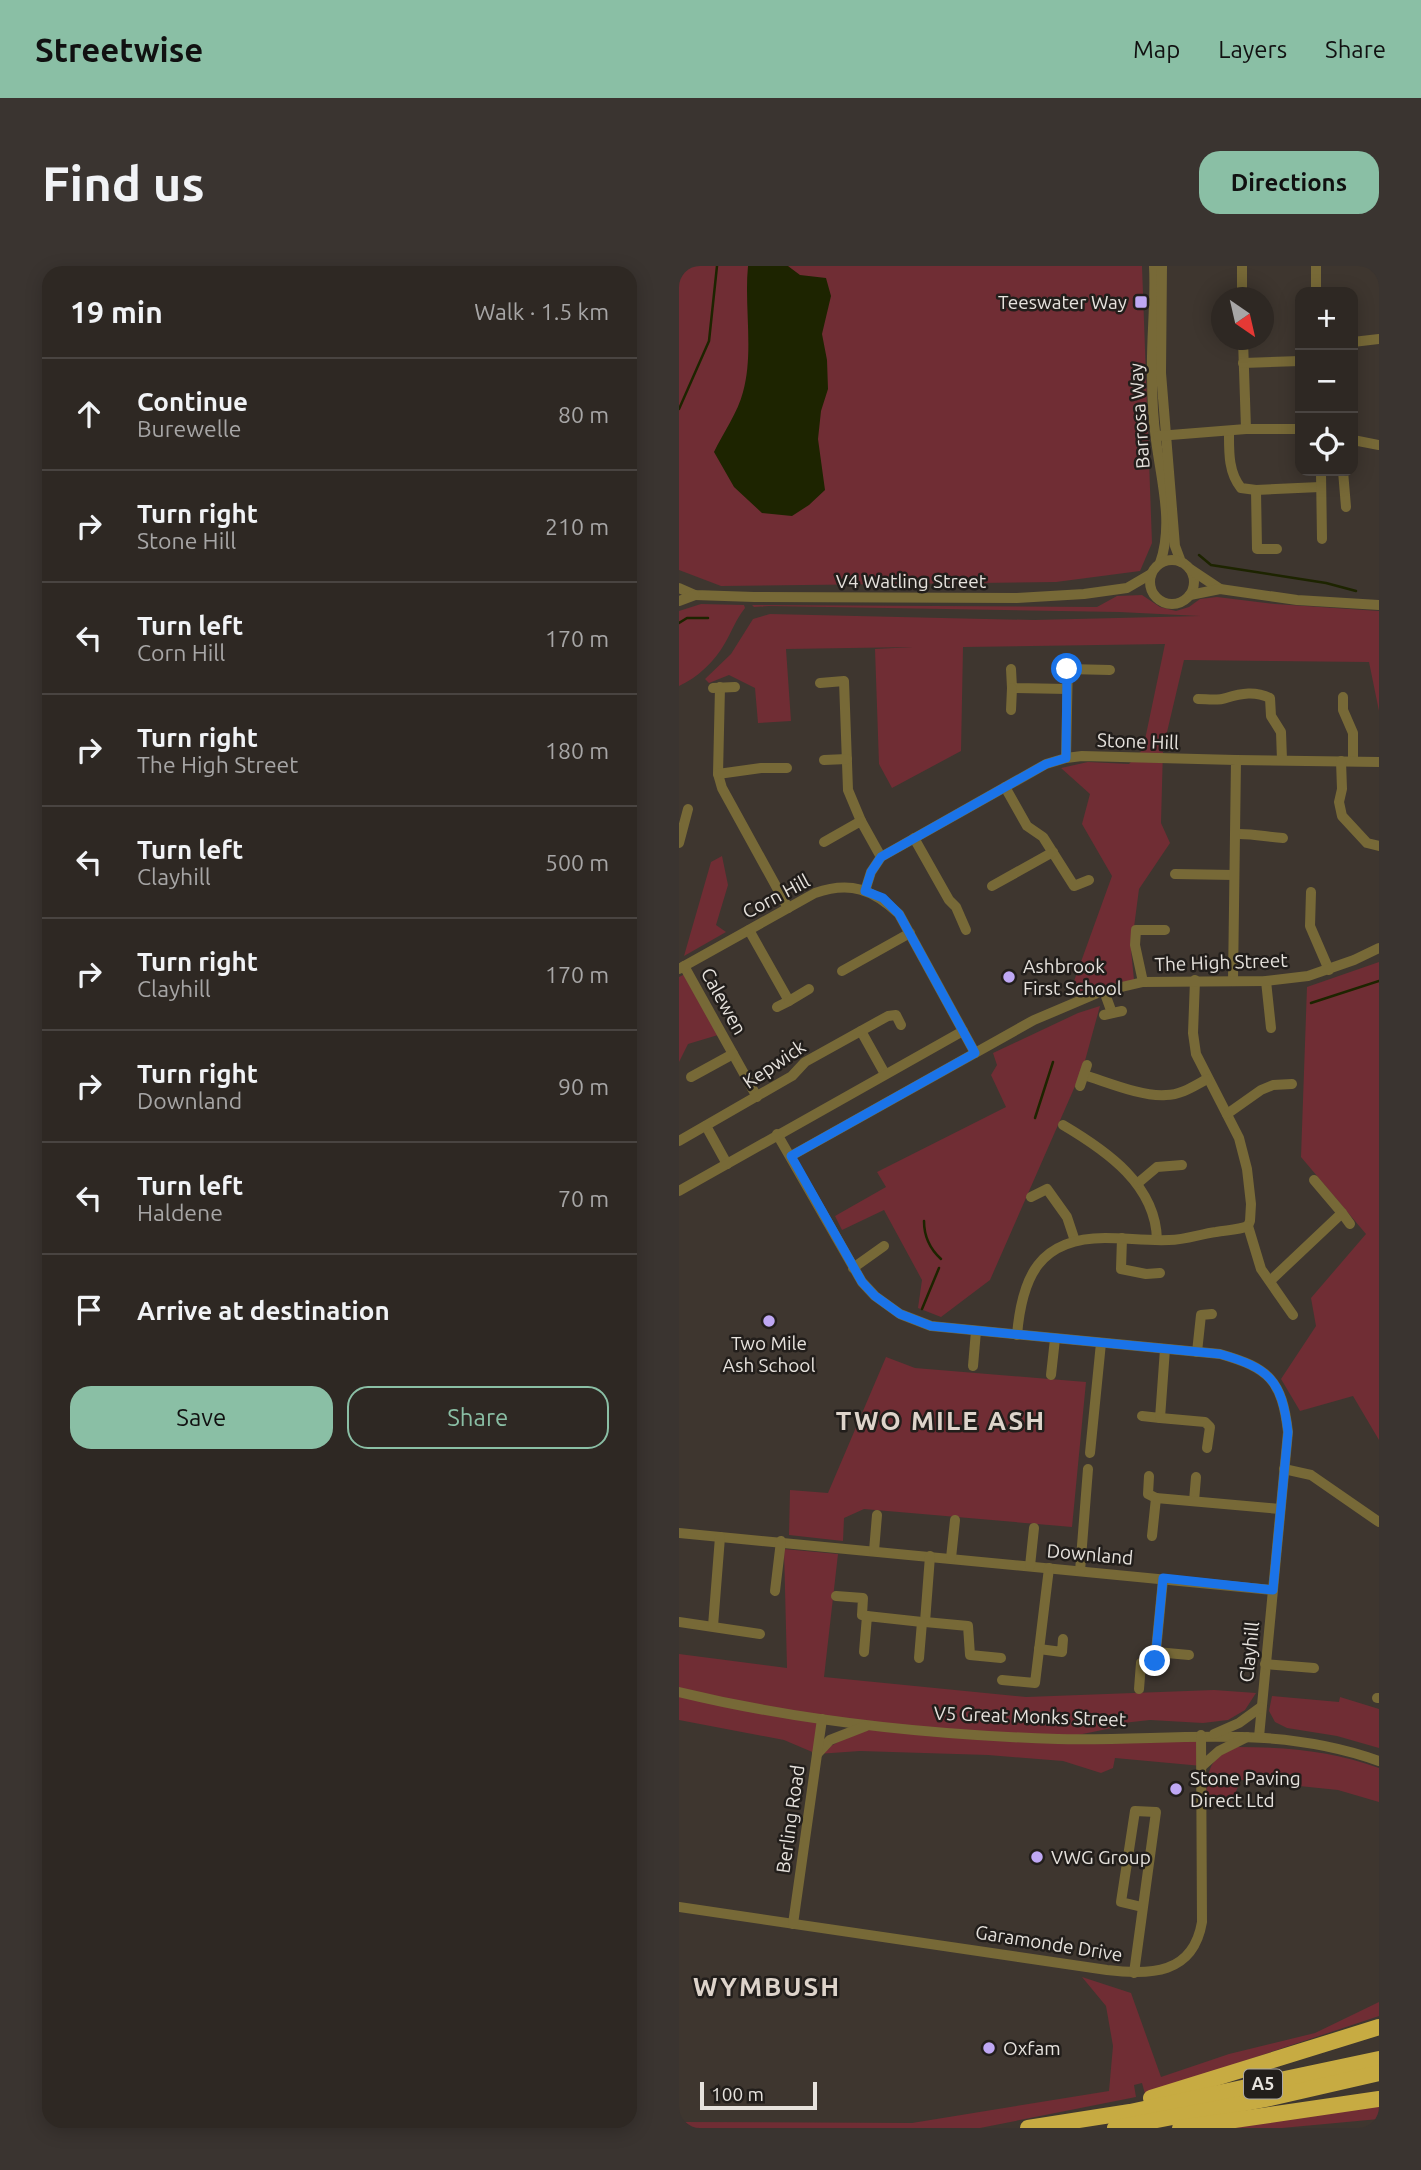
<!DOCTYPE html>
<meta charset="utf-8">
<style>
body{margin:0;font-family:Ubuntu,sans-serif;background:#3a3430;color:#f1f3f6}
.controls{position:absolute;right:21px;top:21px;display:grid;overflow:hidden;border-radius:14px;box-shadow:0 4px 18px #0003}
.controls button{width:63px;height:63px;display:grid;place-items:center;padding:0;border:0;border-bottom:2px solid #494441;background:#2e2823;color:#f1f3f6;font:35px sans-serif}
.compass{position:absolute;left:532px;top:21px;width:63px;height:63px;border-radius:50%;background:#2e2823;box-shadow:0 4px 18px #0003;rotate:146deg}
.scale{position:absolute;left:21px;bottom:18px;width:117px;box-sizing:border-box;padding-left:7px;border:4px solid #e6e2dd;border-top:0;font-size:19px;line-height:24px;white-space:nowrap;color:#e6e2dd;-webkit-text-stroke:5px #221e1b;paint-order:stroke}
.stop{position:absolute;width:21px;height:21px;margin:-16px;border:5px solid #1a73e8;border-radius:50%;background:#fff}
.stop.end{background:#1a73e8;border-color:#fff;box-shadow:0 2px 7px #0008}
.list{margin:0;padding:0;list-style:none}
h2{display:flex;justify-content:space-between;align-items:center;height:91px;margin:0;padding:0 28px;font-size:30px}
h2 small{font-size:23px;font-weight:400;color:#a7a6a6}
.list li{display:grid;grid-template-columns:46px 1fr auto;gap:21px;align-items:center;box-sizing:border-box;height:112px;padding:0 28px;border-top:2px solid #494441}
.list b{display:block;font-size:26px;white-space:nowrap}
.list p{margin:0;font-size:23px;white-space:nowrap;color:#a7a6a6}
.list em{font-size:23px;font-style:normal;color:#a7a6a6}
.actions{display:flex;gap:14px;padding:21px 28px}
.actions a{flex:1;padding:16px 0;border:2px solid #8abfa5;border-radius:21px;text-align:center;font-size:24px;color:#8abfa5}
.actions .main{background:#8abfa5;color:#111}
.icon{flex:none;width:38px;height:38px;fill:none;stroke:currentColor;stroke-width:2;stroke-linecap:round;stroke-linejoin:round}
.map{position:relative;flex:none;width:700px;height:1862px;overflow:hidden;border-radius:21px}
header{display:flex;align-items:center;gap:42px;box-sizing:border-box;height:98px;padding:0 35px;background:#8abfa5;color:#111}
header strong{font-size:33px}
nav{display:flex;gap:38px;margin-inline-start:auto;font-size:24px}
.intro{display:flex;align-items:center;justify-content:space-between;box-sizing:border-box;height:168px;padding:0 42px}
h1{margin:0;font-size:49px}
.button{padding:18px 32px;border-radius:21px;background:#8abfa5;color:#111;font-size:24px;font-weight:700}
main{display:flex;gap:42px;padding:0 42px}
aside{flex:1;background:#2e2823;border-radius:21px;box-shadow:0 4px 18px #0003}
.map>svg:first-child{display:block}
.green{fill:#702d34;fill-rule:evenodd}
.water{fill:#1d2400}
.lines{fill:none;stroke-linecap:round;stroke-linejoin:round}
.stream{stroke:#1d2400;stroke-width:2.5}
.minor{stroke:#776937;stroke-width:10}
.highway{stroke:#c7ab42;stroke-width:16}
.route{stroke:#1a73e8;stroke-width:9}
.poi-dot{fill:#bfa8f4;stroke:#221e1b;stroke-width:2.5}
.labels{text-anchor:middle;stroke-width:5;stroke-linejoin:round;paint-order:stroke}
.shield{fill:#221e1b;stroke:#aba7a3;stroke-width:2}
.shield-label{font-size:18px;font-weight:bold;fill:#e6e2dd}
.poi-label{font-size:19px;fill:#e6e2dd;stroke:#221e1b;text-anchor:start}
.street-label{font-size:19px;fill:#e6e2dd;stroke:#221e1b}
.district-label{font-size:26px;font-weight:bold;letter-spacing:2px;fill:#ded4cb;stroke:#221e1b}
</style>
<header>
<strong>Streetwise</strong>
<nav><a>Map</a><a>Layers</a><a>Share</a></nav>
</header>
<div class="intro"><h1>Find us</h1><a class="button">Directions</a></div>
<main>
<aside>
<h2>19 min<small>Walk · 1.5 km</small></h2>
<ul class="list">
<li><svg class="icon" aria-label="ahead" viewBox="0 0 24 24"><path d="M12 20V5M6 11l6-6 6 6"/></svg><div><b>Continue</b><p>Burewelle</p></div><em>80 m</em></li>
<li><svg class="icon" aria-label="right" viewBox="0 0 24 24"><path d="M7 20v-9h11M14 6l5 5-5 5"/></svg><div><b>Turn right</b><p>Stone Hill</p></div><em>210 m</em></li>
<li><svg class="icon" aria-label="left" viewBox="0 0 24 24"><path d="M17 20v-9H6M10 6l-5 5 5 5"/></svg><div><b>Turn left</b><p>Corn Hill</p></div><em>170 m</em></li>
<li><svg class="icon" aria-label="right" viewBox="0 0 24 24"><path d="M7 20v-9h11M14 6l5 5-5 5"/></svg><div><b>Turn right</b><p>The High Street</p></div><em>180 m</em></li>
<li><svg class="icon" aria-label="left" viewBox="0 0 24 24"><path d="M17 20v-9H6M10 6l-5 5 5 5"/></svg><div><b>Turn left</b><p>Clayhill</p></div><em>500 m</em></li>
<li><svg class="icon" aria-label="right" viewBox="0 0 24 24"><path d="M7 20v-9h11M14 6l5 5-5 5"/></svg><div><b>Turn right</b><p>Clayhill</p></div><em>170 m</em></li>
<li><svg class="icon" aria-label="right" viewBox="0 0 24 24"><path d="M7 20v-9h11M14 6l5 5-5 5"/></svg><div><b>Turn right</b><p>Downland</p></div><em>90 m</em></li>
<li><svg class="icon" aria-label="left" viewBox="0 0 24 24"><path d="M17 20v-9H6M10 6l-5 5 5 5"/></svg><div><b>Turn left</b><p>Haldene</p></div><em>70 m</em></li>
<li><svg class="icon" aria-label="arrive" viewBox="0 0 24 24"><path d="M6 21V4h12l-3 4 3 4H6"/></svg><div><b>Arrive at destination</b></div></li>
</ul>
<div class="actions"><a class="main">Save</a><a>Share</a></div>
</aside>
<div class="map">
<svg width="700" height="1862" viewBox="0 0 700 1862">
<rect width="100%" height="100%" fill="#3e362f"/>
<g class="green">
<path d="M0,0H463L473,277L461,305L377,316L42,320L0,304Z"/>
<path d="M463,329L481,341L497,345L510,341L521,333L538,331L596,338L700,345V445L690,396L505,394L484,483L482,557L491,577L460,623L452,684L455,714L390,729L433,610L403,558L411,528L382,502L409,496L450,498L464,483L486,378L284,381L282,485L213,522L200,498L196,383L234,381L107,383L112,455L79,457L76,422L50,409L30,417L26,413L52,388L74,353L91,348L355,354L521,350L440,346L90,340L75,341L73,339L418,341L438,330Z"/>
<path d="M22,338L65,339L66,342C57,353 53,365 46,377C36,395 18,412 0,420V345Z"/>
<path d="M43,590L49,619L37,659L47,666L5,690L32,596Z"/>
<path d="M700,696V1174L674,1130L621,1145L602,1113L637,1060L632,1032L687,968L622,891L628,721Z"/>
<path d="M6,708L39,769L9,778L0,796V711Z"/>
<path d="M421,740L404,802L311,1014L262,1051L239,1042L243,1014L205,944L163,964L156,950L207,921L198,906L327,841L312,809L318,799L314,787L399,747Z"/>
<path d="M207,1091L236,1102L407,1116L393,1261L185,1243L165,1252L164,1275L110,1269L111,1224L149,1227Z"/>
<path d="M105,1283L159,1288L145,1411L347,1431L535,1424L577,1427L566,1444L549,1454L524,1457L471,1454L435,1458L433,1462L384,1472L522,1469L523,1500L436,1492L434,1502L422,1507L384,1495L309,1489L181,1485L138,1488L105,1474L0,1454V1388L108,1402ZM143,1454L188,1460L139,1487Z"/>
<path d="M593,1430L660,1436L661,1431L700,1443V1482L658,1470L608,1462L596,1456L590,1445Z"/>
<path d="M558,1481C607,1481 653,1485 700,1502V1536L659,1524L562,1514L551,1539L536,1538L527,1527C530,1500 531,1492 558,1481Z"/>
<path d="M403,1711L452,1727L482,1811L550,1788L636,1767L700,1736V1750L466,1828L463,1817L455,1819L457,1831L301,1862H0V1856L233,1857L430,1825L434,1780L427,1740Z"/>
<path d="M700,1839V1853L603,1862H541Z"/>
</g>
<path class="water" d="M69,0H109L121,9L147,12L152,30L143,68L148,94L149,123L142,145L139,173L146,224L130,239L113,250L83,247L55,221L35,186C44,167 59,146 64,126C75,86 65,41 69,0Z"/>
<g class="lines">
<g class="stream">
<path d="M0,143L30,75L38,0"/>
<path d="M520,289L532,299L647,317L677,325"/>
<path d="M0,357L8,352H29"/>
<path d="M632,737L700,715"/>
<path d="M356,852L374,796"/>
<path d="M245,955C245,970 251,983 262,993"/>
<path d="M243,1043L260,1002"/>
</g>
<g class="minor">
<path d="M475,0C477,36 472,72 473,109C473,130 474,152 477,174C482,214 495,258 481,297"/>
<path d="M483,0L482,107L496,280L502,296"/>
<path d="M563,0V32"/>
<path d="M637,26V0"/>
<path d="M564,74L567,163"/>
<path d="M674,76L700,73"/>
<path d="M564,97L621,95"/>
<path d="M550,165C550,185 549,206 562,222L577,224L641,221"/>
<path d="M479,170L567,163H621"/>
<path d="M674,174L700,179"/>
<path d="M664,205L667,241"/>
<path d="M642,207L643,273"/>
<path d="M577,224L578,283H598"/>
<circle cx="493" cy="316" r="22"/>
<path d="M511,303L541,323"/>
<path d="M0,322L16,329L75,331L338,332L405,328L448,322L472,308"/>
<path d="M511,329L541,323L618,334L700,339"/>
<path d="M0,335L16,329"/>
<path d="M332,403L333,422L388,423"/>
<path d="M389,403L431,404"/>
<path d="M141,417L165,415L169,524L182,555"/>
<path d="M41,421L39,508L43,522L109,642"/>
<path d="M34,422L56,421"/>
<path d="M664,431V444L674,467V495"/>
<path d="M519,433C528,433 539,435 547,432C563,427 576,425 591,432L592,450L602,466L603,494"/>
<path d="M332,444L333,422"/>
<path d="M387,492L389,396"/>
<path d="M145,494L168,493"/>
<path d="M557,494L700,496"/>
<path d="M662,495L663,523L660,536L663,550L688,577L700,580"/>
<path d="M39,508L82,502H108"/>
<path d="M326,521L348,560L364,571L395,620L410,614"/>
<path d="M556,568C573,567 587,571 604,572"/>
<path d="M235,572L270,634L277,641L287,664"/>
<path d="M145,576L182,555L202,591"/>
<path d="M0,577L9,543"/>
<path d="M496,608L555,609"/>
<path d="M313,620L374,586"/>
<path d="M186,625L192,606L202,591L367,498L387,492L403,490L557,494L554,715"/>
<path d="M632,626L631,660L650,704"/>
<path d="M70,664L110,735L98,741"/>
<path d="M5,700L78,831"/>
<path d="M0,703L136,627C171,615 194,623 220,648L296,787"/>
<path d="M163,705L231,667"/>
<path d="M516,714L514,767L517,788L560,872L568,903L572,938L571,955L569,960L582,1003L614,1049"/>
<path d="M587,715L592,762"/>
<path d="M464,716L456,679L457,664H486"/>
<path d="M425,725L433,747"/>
<path d="M110,735L130,723"/>
<path d="M425,749L443,745"/>
<path d="M182,765L206,808"/>
<path d="M405,809C428,816 463,831 487,829C502,829 515,820 528,813"/>
<path d="M12,811L54,788"/>
<path d="M401,820L408,799"/>
<path d="M548,848L582,824L594,819L613,818"/>
<path d="M384,859C428,885 477,919 478,974"/>
<path d="M27,860L48,898"/>
<path d="M98,868L183,1016L196,1030L221,1048L252,1060L541,1088C590,1102 603,1114 609,1166L580,1471"/>
<path d="M0,875L113,810L126,796L209,750L217,749L222,759"/>
<path d="M112,890L355,754L421,726L464,716L587,715L629,710L675,694L700,682"/>
<path d="M635,914L663,947"/>
<path d="M459,917L478,901L503,899"/>
<path d="M0,925L284,765"/>
<path d="M352,931L368,923L388,951L396,975"/>
<path d="M443,972L442,1003L467,1008L481,1007"/>
<path d="M174,1002L205,980"/>
<path d="M591,1015L663,947L671,958"/>
<path d="M338,1069C343,1011 360,972 426,972C447,972 469,975 490,974C507,974 521,968 537,966C548,964 559,964 569,960"/>
<path d="M518,1086L522,1049L533,1048"/>
<path d="M294,1100L297,1065"/>
<path d="M372,1109L376,1073"/>
<path d="M463,1150L481,1152L486,1083"/>
<path d="M481,1152L526,1156L531,1161L528,1182"/>
<path d="M411,1187L422,1077"/>
<path d="M605,1203L632,1209L700,1256"/>
<path d="M470,1210L469,1228L477,1232"/>
<path d="M515,1235L517,1211"/>
<path d="M0,1267L594,1324"/>
<path d="M473,1270L477,1232L601,1243"/>
<path d="M195,1285L198,1249"/>
<path d="M251,1290L246,1356L289,1360L291,1389L322,1392"/>
<path d="M272,1292L276,1254"/>
<path d="M351,1300L355,1262"/>
<path d="M401,1305L409,1203"/>
<path d="M96,1325L102,1275"/>
<path d="M157,1330L184,1332L183,1349L188,1350"/>
<path d="M0,1356L81,1368"/>
<path d="M34,1360L41,1271"/>
<path d="M360,1383L383,1386L384,1373"/>
<path d="M185,1386L188,1350L243,1356"/>
<path d="M477,1386L510,1389"/>
<path d="M240,1392L243,1356H246"/>
<path d="M586,1398L635,1402"/>
<path d="M323,1414L356,1417L370,1302"/>
<path d="M460,1423L462,1397L476,1395L484,1313"/>
<path d="M0,1426C124,1456 252,1469 379,1473C490,1476 592,1456 700,1495"/>
<path d="M698,1432H700"/>
<path d="M535,1468L560,1457L582,1441"/>
<path d="M138,1488L151,1474L187,1460"/>
<path d="M523,1500L540,1485L568,1471"/>
<path d="M0,1641L428,1704C471,1709 514,1709 523,1656L522,1469"/>
<path d="M114,1658L143,1453"/>
<path d="M455,1707L477,1546L456,1545L442,1636L463,1641"/>
</g>
<g class="highway">
<path d="M472,1832L700,1761"/>
<path d="M349,1862L451,1846L700,1793"/>
<path d="M436,1862L587,1833L700,1807"/>
<path d="M501,1862L700,1833"/>
</g>
</g>
<g class="lines">
<path class="route" d="M388,403L387,492L367,498L202,591L192,606L186,625L204,632L220,648L296,787L112,890L183,1016L196,1030L221,1048L252,1060L541,1088C590,1102 603,1114 609,1166L594,1324L484,1312L476,1395"/>
</g>
<g class="poi-dot">
<rect x="455" y="29" width="14" height="14" rx="3.5"/>
<circle cx="330" cy="711" r="7"/>
<circle cx="90" cy="1055" r="7"/>
<circle cx="497" cy="1523" r="7"/>
<circle cx="358" cy="1591" r="7"/>
<circle cx="310" cy="1782" r="7"/>
</g>
<g class="labels">
<rect class="shield" x="565" y="1803.5" width="38" height="29" rx="5"/>
<g class="shield-label">
<text x="584" y="1824">A5</text>
</g>
<g class="poi-label">
<text x="448" y="43" text-anchor="end">Teeswater Way</text>
<text x="344" y="707">Ashbrook<tspan x="344" dy="22">First School</tspan></text>
<text x="90" y="1084" text-anchor="middle">Two Mile<tspan x="90" dy="22">Ash School</tspan></text>
<text x="511" y="1519">Stone Paving<tspan x="511" dy="22">Direct Ltd</tspan></text>
<text x="372" y="1598">VWG Group</text>
<text x="324" y="1789">Oxfam</text>
</g>
<g class="street-label">
<text transform="translate(460 150) rotate(-94)" y="7">Barrosa Way</text>
<text x="232" y="322">V4 Watling Street</text>
<text transform="translate(459 475) rotate(2)" y="7">Stone Hill</text>
<text transform="translate(97 630) rotate(-28)" y="7">Corn Hill</text>
<text transform="translate(542 696) rotate(-2)" y="7">The High Street</text>
<text transform="translate(45 735) rotate(61)" y="7">Calewen</text>
<text transform="translate(95 798) rotate(-34)" y="7">Kepwick</text>
<text transform="translate(411 1288) rotate(5)" y="7">Downland</text>
<text transform="translate(570 1386) rotate(-84)" y="7">Clayhill</text>
<text transform="translate(351 1450) rotate(2)" y="7">V5 Great Monks Street</text>
<text transform="translate(111 1553) rotate(-82)" y="7">Berling Road</text>
<text transform="translate(370 1677) rotate(9)" y="7">Garamonde Drive</text>
</g>
<g class="district-label">
<text x="262" y="1164">TWO MILE ASH</text>
<text x="88" y="1730">WYMBUSH</text>
</g>
</g>
</svg>
<div class="controls">
<button>+</button>
<button>−</button>
<button><svg class="icon" aria-label="locate" viewBox="0 0 24 24"><circle cx="12" cy="12" r="6"/><path d="M12 2v4M12 18v4M2 12h4M18 12h4"/></svg></button>
</div>
<svg class="compass" viewBox="-18 -18 36 36"><path d="M0-13l5 13h-10z" fill="#e53935"/><path d="M0 13l5-13h-10z" fill="#a7a6a6"/></svg>
<div class="scale">100 m</div>
<div class="stop" style="left:388px;top:403px"></div>
<div class="stop end" style="left:476px;top:1395px"></div>
</div>
</main>
